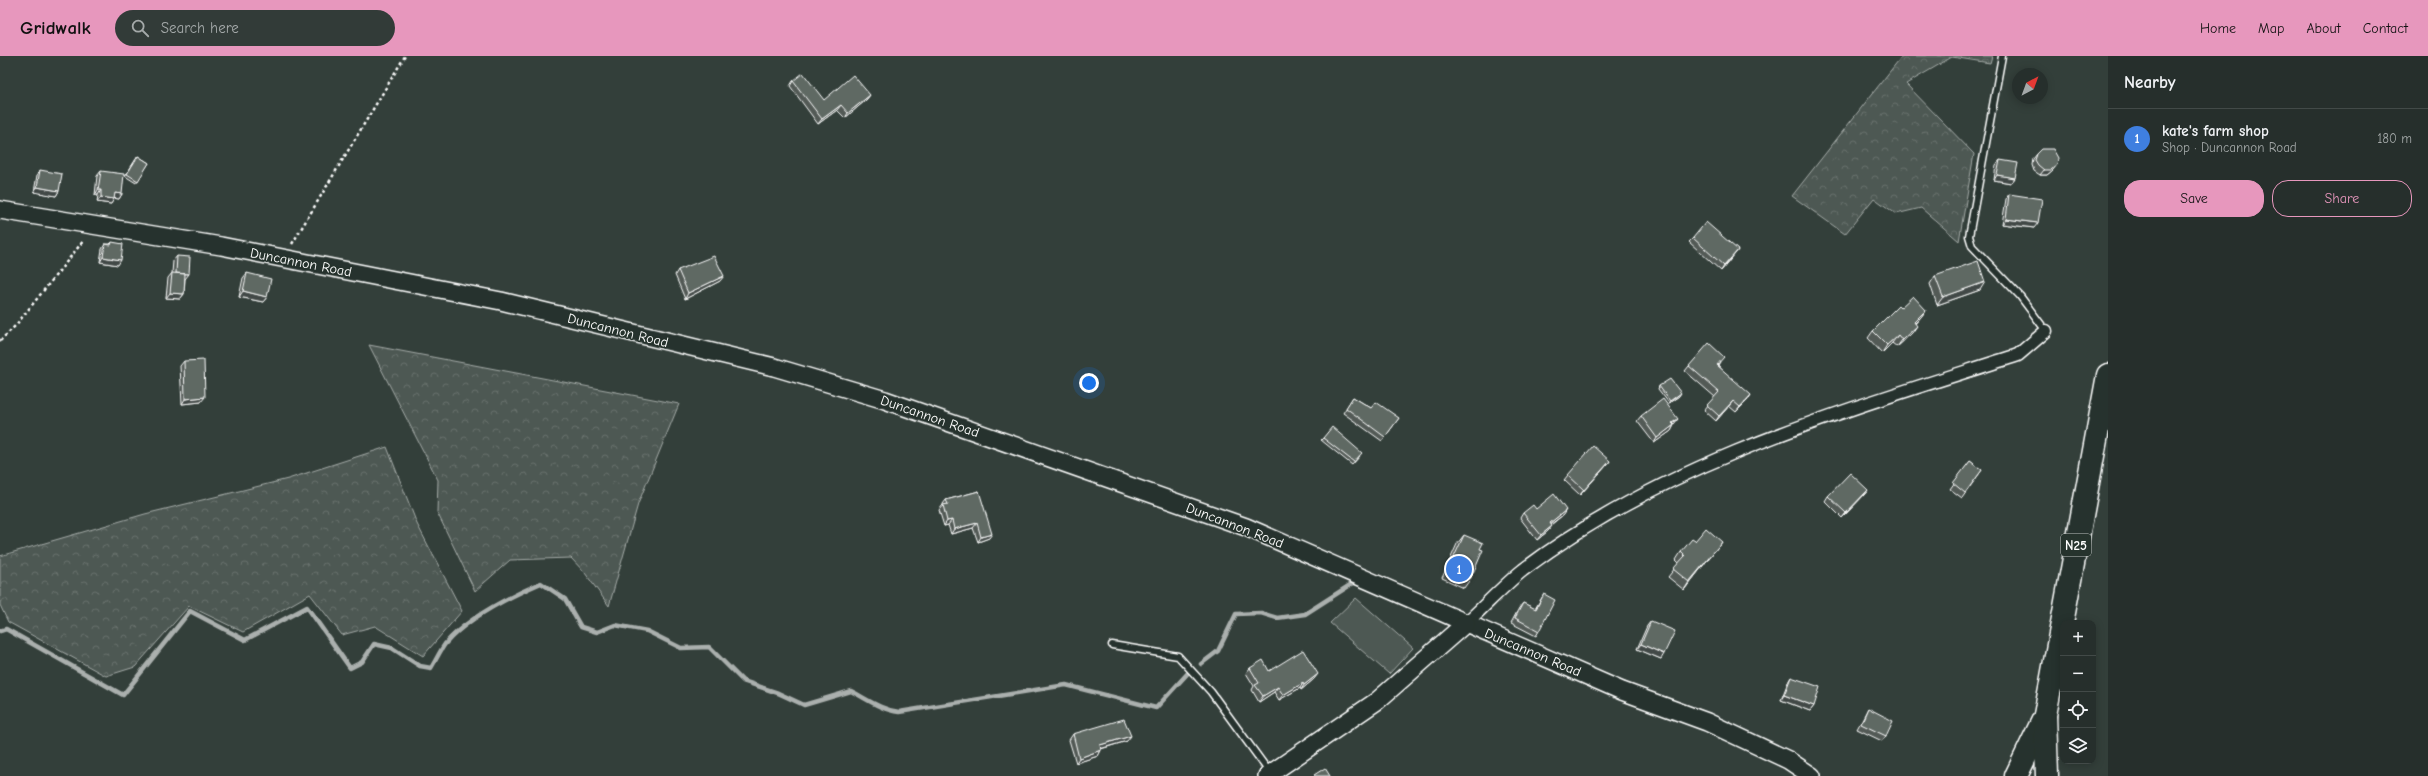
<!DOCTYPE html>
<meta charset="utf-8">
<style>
body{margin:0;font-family:"Comic Neue",sans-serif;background:#323b38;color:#f1f3f6}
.controls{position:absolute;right:12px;bottom:12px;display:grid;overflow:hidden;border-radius:8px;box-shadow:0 2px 10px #0003}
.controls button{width:36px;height:36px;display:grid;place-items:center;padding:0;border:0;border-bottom:1px solid #424a48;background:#262f2c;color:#f1f3f6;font:20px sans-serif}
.compass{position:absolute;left:2012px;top:12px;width:36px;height:36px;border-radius:50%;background:#262f2c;box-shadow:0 2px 10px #0003;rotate:41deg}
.you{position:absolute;left:1089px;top:327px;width:14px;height:14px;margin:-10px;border:3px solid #fff;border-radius:50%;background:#1a73e8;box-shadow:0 0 0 6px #1a73e833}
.badge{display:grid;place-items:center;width:26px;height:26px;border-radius:50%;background:#e797bd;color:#fff;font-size:13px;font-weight:700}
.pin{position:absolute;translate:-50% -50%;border:2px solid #fff;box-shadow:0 1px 4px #0006}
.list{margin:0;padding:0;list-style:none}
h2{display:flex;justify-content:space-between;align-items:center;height:52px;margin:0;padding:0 16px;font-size:17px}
h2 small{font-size:13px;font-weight:400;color:#a4a9a9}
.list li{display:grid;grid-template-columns:26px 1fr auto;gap:12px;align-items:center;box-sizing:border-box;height:60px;padding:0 16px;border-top:1px solid #424a48}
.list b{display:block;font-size:15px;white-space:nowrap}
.list p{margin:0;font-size:13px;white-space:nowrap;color:#a4a9a9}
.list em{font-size:13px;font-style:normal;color:#a4a9a9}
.actions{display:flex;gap:8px;padding:12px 16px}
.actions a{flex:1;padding:9px 0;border:1px solid #e797bd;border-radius:16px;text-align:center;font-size:14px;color:#e797bd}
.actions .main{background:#e797bd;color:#111}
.icon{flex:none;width:22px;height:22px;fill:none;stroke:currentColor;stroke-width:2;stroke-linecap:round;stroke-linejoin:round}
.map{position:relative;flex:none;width:2108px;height:720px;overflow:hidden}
header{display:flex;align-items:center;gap:24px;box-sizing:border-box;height:56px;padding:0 20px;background:#e797bd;color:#111}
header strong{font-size:19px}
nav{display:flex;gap:22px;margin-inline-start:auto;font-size:14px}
.search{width:280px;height:36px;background:#323b38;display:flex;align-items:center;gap:10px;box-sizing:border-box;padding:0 14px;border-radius:22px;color:#a4a9a9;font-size:15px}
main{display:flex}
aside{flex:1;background:#262f2c}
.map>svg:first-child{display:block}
.grass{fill:#4d5853;stroke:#a6aca9}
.forest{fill:url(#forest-crowns);stroke:#a6aca9}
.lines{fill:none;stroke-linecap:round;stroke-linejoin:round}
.stream{stroke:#abb0ae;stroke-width:4.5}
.lane-casing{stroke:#fff;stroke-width:9}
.street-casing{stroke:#fff;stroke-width:15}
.secondary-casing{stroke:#fff;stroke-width:20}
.highway-casing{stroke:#fff;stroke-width:25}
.path{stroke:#fff;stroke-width:2.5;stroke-dasharray:3 3;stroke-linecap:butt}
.lane{stroke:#26332d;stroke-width:6}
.street{stroke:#26332d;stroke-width:12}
.secondary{stroke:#26332d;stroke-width:17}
.highway{stroke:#26332d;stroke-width:22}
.wall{fill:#525a56;stroke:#fff}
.shaded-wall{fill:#424a46;stroke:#fff}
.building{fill:#5f6964;stroke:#fff}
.labels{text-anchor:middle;stroke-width:3;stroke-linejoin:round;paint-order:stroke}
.shield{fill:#26332d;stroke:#bec2c0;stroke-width:1}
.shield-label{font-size:13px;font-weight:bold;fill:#fff}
.street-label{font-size:14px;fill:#fff;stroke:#26332d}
</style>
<header>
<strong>Gridwalk</strong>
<div class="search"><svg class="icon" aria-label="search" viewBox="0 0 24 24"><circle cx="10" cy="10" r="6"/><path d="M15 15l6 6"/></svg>Search here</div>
<nav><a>Home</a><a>Map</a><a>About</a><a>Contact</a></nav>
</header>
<main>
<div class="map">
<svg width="2108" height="720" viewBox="0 0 2108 720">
<defs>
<pattern id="forest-crowns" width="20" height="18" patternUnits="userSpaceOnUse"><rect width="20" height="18" fill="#4d5853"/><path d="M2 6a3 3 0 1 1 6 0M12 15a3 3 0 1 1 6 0" fill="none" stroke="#68716d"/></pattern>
</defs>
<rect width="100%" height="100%" fill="#333f3a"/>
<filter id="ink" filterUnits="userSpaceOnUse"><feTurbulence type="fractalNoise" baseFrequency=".025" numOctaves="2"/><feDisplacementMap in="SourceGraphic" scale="8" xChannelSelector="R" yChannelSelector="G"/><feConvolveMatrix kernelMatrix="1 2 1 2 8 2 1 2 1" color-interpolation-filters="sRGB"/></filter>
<g filter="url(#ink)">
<path class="grass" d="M1356,542L1413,592L1389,618L1330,567Z"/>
<g class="forest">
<path d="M1902,0H1992L1990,7L1952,1L1906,28L1974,98L1959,185L1921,152L1896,158L1874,142L1845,178L1792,140Z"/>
<path d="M369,289L679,348L638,448L609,550L585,517L571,502L510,504L475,535L437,456L438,424Z"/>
<path d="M387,391L417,468L462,555L423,600L375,570L342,579L310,538L243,576L189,550L135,611L106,620L8,566L0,549V500L145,458L288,423Z"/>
</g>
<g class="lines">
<g class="stream">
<path d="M0,575L6,573L123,639L190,555L245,584L307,551L350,612L362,606L374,588L392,592L420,610L431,612C436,604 440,595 445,588C467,562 511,540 541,527L565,543L581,571L597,576L615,569L647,575L681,592L709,591L743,625L778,637L804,649L851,635C867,643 881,654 899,656L1066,629L1156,652L1187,618"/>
<path d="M1201,608L1218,595L1236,558L1261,557L1277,562L1305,558L1358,524"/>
</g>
<defs>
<g id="lane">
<path d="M2002,0L1969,180L1972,190L2020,240L2046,275"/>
<path d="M1112,589L1178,600L1211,636L1270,717"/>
</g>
<path id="street" d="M1466,567C1485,550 1503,530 1523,514C1668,404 1847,354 2018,299L2046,275"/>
<g id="secondary">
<path d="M0,154L221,190L501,245L774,311L885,344L1246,471L1622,635L1707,666L1788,704L1812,720"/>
<path d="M1267,720L1377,645L1466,567"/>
</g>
<g id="highway">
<path d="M2016,720L2045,660"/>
<path d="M2047,720L2045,659L2108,319"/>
</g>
</defs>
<use href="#lane" class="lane-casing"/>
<use href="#street" class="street-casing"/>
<use href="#secondary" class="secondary-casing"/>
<use href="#highway" class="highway-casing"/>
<g class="path">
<path d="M292,188L405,0"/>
<path d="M0,285L16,269L84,184"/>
</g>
<use href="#lane" class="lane"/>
<use href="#street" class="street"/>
<use href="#secondary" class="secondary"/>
<use href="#highway" class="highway"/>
</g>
<g class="wall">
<path d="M793,25L824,44L870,39L866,44L845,62L837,54L818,68L790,30Z"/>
<path d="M2037,98L2053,114L2047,119H2040L2034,115L2032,109L2033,103Z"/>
<path d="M138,100L149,107L136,127L125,120Z"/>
<path d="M2000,104L2015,122L2011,127L1994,124L1996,109Z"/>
<path d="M40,114L59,135L56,140L34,136L37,119Z"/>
<path d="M101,115L122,138L119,143L114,142L111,148L97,146L98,139H95L97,120Z"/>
<path d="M2009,138L2034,172L2002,168L2006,143Z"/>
<path d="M1693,182L1738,194L1721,215L1689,186Z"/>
<path d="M112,186L118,209L100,206L102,193L105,188H110Z"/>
<path d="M177,200L185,223L184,238L180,243L166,242L168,222L172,217L173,205Z"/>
<path d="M678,214L720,225L685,243L675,219Z"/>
<path d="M247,217L267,241L263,246L239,241L243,222Z"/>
<path d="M1935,220L1980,234L1937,249L1930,228Z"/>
<path d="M1900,252L1926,254L1921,261L1915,268L1912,277L1897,291L1892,287L1882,297L1868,282L1873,275Z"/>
<path d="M184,305L201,346L182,348L180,310Z"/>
<path d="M1720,306L1718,309L1748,344L1736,356L1729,350L1716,365L1704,354L1715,341L1685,315L1689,310Z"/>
<path d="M1659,330L1679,340L1669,347L1658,333Z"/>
<path d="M1353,341L1371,352L1399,362L1382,385L1343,357Z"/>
<path d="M1641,360L1678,363L1673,368L1674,369L1671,375L1654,387L1637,365Z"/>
<path d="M1323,382L1360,400L1352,409L1321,384Z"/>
<path d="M1610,405L1606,410L1580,439L1564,424L1568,419Z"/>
<path d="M1970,405L1982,414L1962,442L1950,433Z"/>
<path d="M1868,434L1864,439L1842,462L1825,445L1828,440Z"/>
<path d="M979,435L989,482L978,486L973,472L951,478L948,469L944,470L939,454L943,449V448L946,444Z"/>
<path d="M1536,453L1563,459L1551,469L1548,475L1537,484L1520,462L1523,457Z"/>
<path d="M1464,479L1471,522L1464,532L1442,522L1457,488Z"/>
<path d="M1695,485L1722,486L1716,493L1684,534L1668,521L1679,507L1676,504L1681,496Z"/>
<path d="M1544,538L1539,575L1536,580L1511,567L1519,552L1523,547L1535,553Z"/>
<path d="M1651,565L1661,603L1637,593L1647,570Z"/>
<path d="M1250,612L1269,615L1314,623L1301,634L1300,632L1279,644L1274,636L1259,646L1252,634L1254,630L1246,617Z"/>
<path d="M1791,621L1814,650L1810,655L1781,644L1788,626Z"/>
<path d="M1868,652L1886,680L1882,685L1857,673L1865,658Z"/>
<path d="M1073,678L1127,685L1101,693V694L1098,700L1076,707L1069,684Z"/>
</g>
<g class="shaded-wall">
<path d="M870,39L866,44L845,62L848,57Z"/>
<path d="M841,49L837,54L818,68L822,63Z"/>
<path d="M2057,109L2053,114L2047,119H2040L2044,114Z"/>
<path d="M1997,119L2015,122L2011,127L1994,124Z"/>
<path d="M37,131L59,135L56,140L34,136Z"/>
<path d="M98,134H101L98,139H95Z"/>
<path d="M115,137L122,138L119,143L111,142Z"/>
<path d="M101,141L114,143L111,148L97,146Z"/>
<path d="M2006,163L2038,167L2034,172L2002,168Z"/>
<path d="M1738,194L1735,198L1721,215L1724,210Z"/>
<path d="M103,201L121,204L118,209L100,206Z"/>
<path d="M176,217L189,218L185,223L172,222Z"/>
<path d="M724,220L720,225L685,243L688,237Z"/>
<path d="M1985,226L1980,234L1937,249L1943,241Z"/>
<path d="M243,235L267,241L263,246L239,241Z"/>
<path d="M170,237L184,238L180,243L166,242Z"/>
<path d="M1926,254L1921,261L1908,274L1914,266Z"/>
<path d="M1917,270L1912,277L1897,291L1902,284Z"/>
<path d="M1898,279L1892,287L1882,297L1887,289Z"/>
<path d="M1681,337L1679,340L1669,347L1670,345Z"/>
<path d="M1751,339L1748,344L1736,356L1740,351Z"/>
<path d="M205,341L201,346L182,348L185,343Z"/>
<path d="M1733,345L1729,350L1716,365L1719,360Z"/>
<path d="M1678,363L1674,368L1669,372L1672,367Z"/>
<path d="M1674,369L1671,375L1654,387L1657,382Z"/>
<path d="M1610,405L1606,410L1580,439L1584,434Z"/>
<path d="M1868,434L1864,439L1842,462L1846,457Z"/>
<path d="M1566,454L1563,459L1546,472L1550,467Z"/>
<path d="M952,464L948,469L944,470L947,465Z"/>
<path d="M977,467L973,472L951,478L954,473Z"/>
<path d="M1552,470L1548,475L1537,484L1541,479Z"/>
<path d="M992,478L989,482L978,486L981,481Z"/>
<path d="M1722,486L1716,493L1684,534L1689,526Z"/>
<path d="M1641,588L1664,598L1661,603L1637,593Z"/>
<path d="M1318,618L1314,623L1301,634L1304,629Z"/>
<path d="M1303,627L1300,632L1279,644L1283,639Z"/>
<path d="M1278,631L1274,636L1259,646L1263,640Z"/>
<path d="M1784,639L1814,650L1810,655L1781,644Z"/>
<path d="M1131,680L1127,685L1096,694L1100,689Z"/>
<path d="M1101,694L1098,700L1076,707L1079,702Z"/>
</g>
<g class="building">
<path d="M803,17L824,44L853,19L870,39L848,57L841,49L822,63L793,25Z"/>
<path d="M2042,93H2053L2058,102L2057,109L2051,114H2044L2038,109L2035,104L2037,98Z"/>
<path d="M138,100L149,107L138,125L127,118Z"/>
<path d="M2000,104L2018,107L2015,122L1997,119Z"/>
<path d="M40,114L62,118L59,135L37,131Z"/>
<path d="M101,115L124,118L122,138L115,137L114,143L101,141V134H98Z"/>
<path d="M2009,138L2042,143L2038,167L2006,163Z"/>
<path d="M1706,166L1738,194L1724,210L1693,182Z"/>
<path d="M112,186L123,188L121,204L103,201L105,188L111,189Z"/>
<path d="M177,200L190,201L189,218L176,217Z"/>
<path d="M714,200L724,220L688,237L678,214Z"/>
<path d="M1978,205L1985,226L1943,241L1935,220Z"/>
<path d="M172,217L185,218L184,238L170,237Z"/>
<path d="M247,217L271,223L267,241L243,235Z"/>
<path d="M1913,240L1926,254L1914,266L1917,270L1902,284L1898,279L1887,289L1873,275L1898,250L1900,252Z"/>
<path d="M1709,287L1724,301L1717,309L1751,339L1740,351L1733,345L1719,360L1707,349L1719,336L1689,310Z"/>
<path d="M204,304L205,341L185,343L184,305Z"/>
<path d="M1670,323L1681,337L1670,345L1659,330Z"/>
<path d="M1353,341L1371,352L1376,346L1399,362L1385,381L1346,352Z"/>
<path d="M1663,343L1678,363L1672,367L1674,369L1657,382L1641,360Z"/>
<path d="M1332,371L1362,397L1354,406L1323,382Z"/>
<path d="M1593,390L1610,405L1584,434L1568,419Z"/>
<path d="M1970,405L1982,414L1965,437L1953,427Z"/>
<path d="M1850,417L1868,434L1846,457L1828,440Z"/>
<path d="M979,435L992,478L981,481L977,467L954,473L952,464L947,465L943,449L948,448L946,444Z"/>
<path d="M1554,438L1566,454L1550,467L1552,470L1541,479L1523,457L1533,449L1536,453Z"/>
<path d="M1706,472L1722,486L1689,526L1673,513L1685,500L1681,496L1692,483L1695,485Z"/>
<path d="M1464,479L1483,487L1480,493L1483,494L1471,522L1449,512Z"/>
<path d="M1544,538L1555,544L1539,575L1515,562L1523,547L1536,553Z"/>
<path d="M1651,565L1675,575L1664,598L1641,588Z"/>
<path d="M1303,594L1318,618L1304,629L1303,627L1283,639L1278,631L1263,640L1255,629L1259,627L1250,612L1263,604L1269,615Z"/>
<path d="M1791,621L1820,631L1814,650L1784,639Z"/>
<path d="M1868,652L1893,665L1886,680L1861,668Z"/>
<path d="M1124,663L1131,680L1100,689L1101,694L1079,702L1073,678Z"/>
<path d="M1325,712L1330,720H1315L1314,719Z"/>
</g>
</g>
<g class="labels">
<rect class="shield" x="2061" y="478" width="30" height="22" rx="3"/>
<g class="shield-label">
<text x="2076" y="494">N25</text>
</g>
<g class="street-label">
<text transform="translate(301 206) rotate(11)" y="5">Duncannon Road</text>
<text transform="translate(618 274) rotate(14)" y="5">Duncannon Road</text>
<text transform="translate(930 360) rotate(19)" y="5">Duncannon Road</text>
<text transform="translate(1235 469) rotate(21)" y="5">Duncannon Road</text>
<text transform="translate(1533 596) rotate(23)" y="5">Duncannon Road</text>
</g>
</g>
</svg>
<div class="controls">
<button>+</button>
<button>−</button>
<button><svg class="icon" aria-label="locate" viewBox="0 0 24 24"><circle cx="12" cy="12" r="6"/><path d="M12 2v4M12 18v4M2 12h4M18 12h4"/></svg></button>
<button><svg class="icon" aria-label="layers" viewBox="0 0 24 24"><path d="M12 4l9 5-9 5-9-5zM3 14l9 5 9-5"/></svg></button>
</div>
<svg class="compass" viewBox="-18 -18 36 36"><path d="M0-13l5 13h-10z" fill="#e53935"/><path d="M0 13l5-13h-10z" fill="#a4a9a9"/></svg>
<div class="you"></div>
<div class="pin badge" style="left:1459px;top:513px;background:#3f7fe0">1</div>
</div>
<aside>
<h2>Nearby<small></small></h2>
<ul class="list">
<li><span class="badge" style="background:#3f7fe0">1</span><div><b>kate's farm shop</b><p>Shop · Duncannon Road</p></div><em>180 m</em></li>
</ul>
<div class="actions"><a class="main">Save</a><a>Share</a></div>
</aside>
</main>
